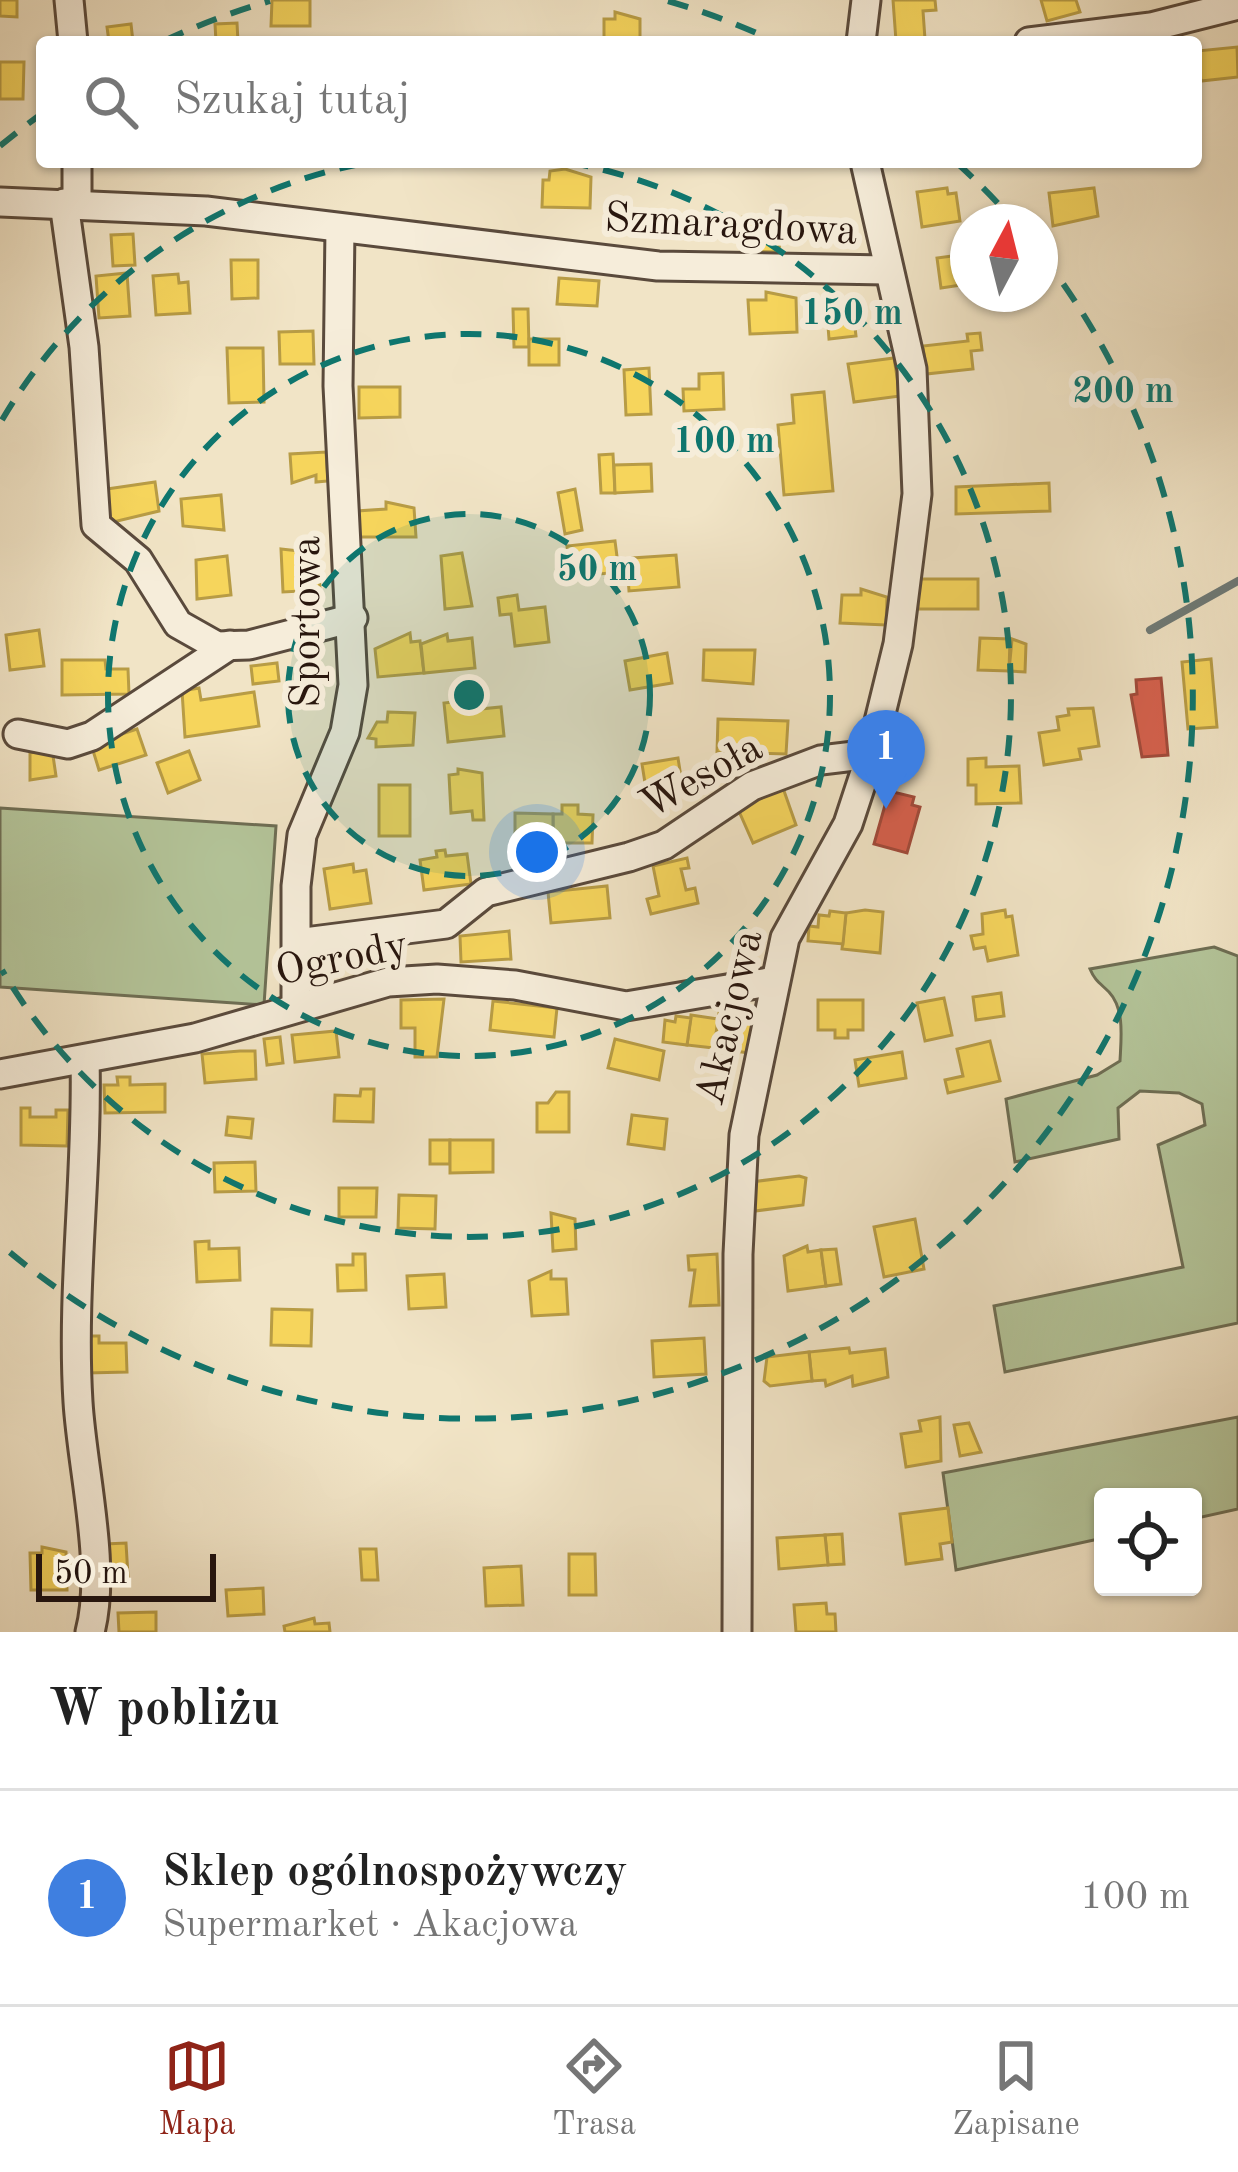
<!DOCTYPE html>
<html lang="pl">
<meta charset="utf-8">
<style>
body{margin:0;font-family:"Old Standard TT",serif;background:#f6f6f6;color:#222}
.controls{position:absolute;right:36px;bottom:36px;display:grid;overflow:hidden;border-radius:12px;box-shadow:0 3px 9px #0004}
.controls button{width:108px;height:108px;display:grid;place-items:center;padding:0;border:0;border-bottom:3px solid #e0e0e0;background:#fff;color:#222;font:60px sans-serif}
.compass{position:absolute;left:950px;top:204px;width:108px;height:108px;border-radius:50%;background:#fff;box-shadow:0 3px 9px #0004;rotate:7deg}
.scale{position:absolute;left:36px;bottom:30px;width:180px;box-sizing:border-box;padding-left:12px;border:6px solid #28160e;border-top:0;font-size:33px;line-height:42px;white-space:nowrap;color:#28160e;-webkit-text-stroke:9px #f6edda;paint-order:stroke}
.you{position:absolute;left:537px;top:852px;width:42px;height:42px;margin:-30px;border:9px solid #fff;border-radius:50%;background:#1a73e8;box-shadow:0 0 0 18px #1a73e833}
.badge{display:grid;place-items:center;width:78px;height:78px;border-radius:50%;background:#8f2418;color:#fff;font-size:39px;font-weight:700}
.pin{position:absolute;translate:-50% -99px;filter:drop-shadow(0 3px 6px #0008)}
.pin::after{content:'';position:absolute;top:63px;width:42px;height:36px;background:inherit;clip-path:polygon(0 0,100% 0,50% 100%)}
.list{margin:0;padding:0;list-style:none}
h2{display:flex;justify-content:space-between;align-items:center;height:156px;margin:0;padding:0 48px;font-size:51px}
h2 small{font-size:39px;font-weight:400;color:#767676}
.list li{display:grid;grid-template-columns:78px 1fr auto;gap:36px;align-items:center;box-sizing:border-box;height:216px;padding:0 48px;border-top:3px solid #e0e0e0}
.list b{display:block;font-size:45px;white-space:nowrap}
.list p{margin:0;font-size:39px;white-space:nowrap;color:#767676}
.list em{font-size:39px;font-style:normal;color:#767676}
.icon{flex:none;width:66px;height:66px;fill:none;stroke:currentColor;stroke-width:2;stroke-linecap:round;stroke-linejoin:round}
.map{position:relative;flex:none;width:1238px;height:1632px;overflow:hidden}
.search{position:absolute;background:#fff;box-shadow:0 3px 9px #0004;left:36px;right:36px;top:36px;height:132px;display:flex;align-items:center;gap:30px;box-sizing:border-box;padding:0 42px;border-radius:12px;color:#767676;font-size:45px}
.sheet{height:372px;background:#fff}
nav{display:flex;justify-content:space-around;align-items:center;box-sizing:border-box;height:168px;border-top:3px solid #e0e0e0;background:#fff;font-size:33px;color:#767676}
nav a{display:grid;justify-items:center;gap:6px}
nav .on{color:#8f2418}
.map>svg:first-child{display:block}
.green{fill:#b4c59a;stroke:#6e6e54;stroke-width:3}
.homes{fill:#f6d55c;stroke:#b89c45;stroke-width:3}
.shops{fill:#d6604d;stroke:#a24a3a;stroke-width:3}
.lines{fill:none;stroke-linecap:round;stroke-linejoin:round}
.stream{stroke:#6e7a77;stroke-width:8}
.minor-casing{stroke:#5a4a3c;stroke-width:33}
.minor{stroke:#f6edda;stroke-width:27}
.ring{fill:none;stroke:#0f766e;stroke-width:6;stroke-dasharray:21 15}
.labels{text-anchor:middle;stroke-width:12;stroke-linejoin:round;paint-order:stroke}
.street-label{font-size:42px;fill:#28160e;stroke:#f6edda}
.centre{fill:#0f766e;stroke:#f6edda;stroke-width:6}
.ring-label{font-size:36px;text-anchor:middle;font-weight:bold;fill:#0f766e;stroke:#f6edda;stroke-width:12;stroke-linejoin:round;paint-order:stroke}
</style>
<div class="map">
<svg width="1238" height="1632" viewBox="0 0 1238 1632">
<rect width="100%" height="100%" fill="#f1e4c6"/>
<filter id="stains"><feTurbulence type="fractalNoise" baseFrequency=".00167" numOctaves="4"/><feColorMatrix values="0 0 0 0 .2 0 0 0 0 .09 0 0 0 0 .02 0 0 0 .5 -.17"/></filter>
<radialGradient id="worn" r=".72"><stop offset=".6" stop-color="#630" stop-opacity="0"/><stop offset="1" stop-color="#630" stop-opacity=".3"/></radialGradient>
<g class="green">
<path d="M0,808L276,826L264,1005L0,987Z"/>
<path d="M1214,947L1238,956V1323L1005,1372L994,1306L1183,1267L1158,1145L1205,1125L1202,1104L1179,1093L1140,1091L1118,1108L1119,1139L1015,1162L1006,1099L1097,1075L1120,1061C1121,1039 1125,1009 1109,992C1100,983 1095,981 1090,969Z"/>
<path d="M1238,1417V1509L1193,1519V1497H1103V1538L956,1570L943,1473Z"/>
</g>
<g class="homes">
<path d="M0,0H17V17L0,16Z"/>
<path d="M272,0H310V26H271Z"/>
<path d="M893,0H935L936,10L923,11L925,39L896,41Z"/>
<path d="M1041,0H1076L1080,12L1047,21Z"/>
<path d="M615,12L640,19V42H604V19H615Z"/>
<path d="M237,23L238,42H216L215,24Z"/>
<path d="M131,24L133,42H109L107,27Z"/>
<path d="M1237,47L1238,77L1201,81L1197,51Z"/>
<path d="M0,62H24L23,99H0Z"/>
<path d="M565,169L591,177L590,208L542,207L543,180H549L550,171Z"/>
<path d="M947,188L948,194L956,193L960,221L922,227L917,192Z"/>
<path d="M1094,188L1098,216L1053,226L1049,193Z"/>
<path d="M743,217L781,218L779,252L741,251Z"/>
<path d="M133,234L135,265L113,266L111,235Z"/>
<path d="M967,254L968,284L941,288L937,258Z"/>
<path d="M231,260H258V298L232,299Z"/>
<path d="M127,273L130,316L99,318L96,276Z"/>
<path d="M178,274L179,283L188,282L190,313L156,315L153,276Z"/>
<path d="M559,278L599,281L597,306L557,304Z"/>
<path d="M766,292L796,298L797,332L750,334L748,300H766Z"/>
<path d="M513,309H528L529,347H514Z"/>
<path d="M853,311L856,336L829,339L827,313Z"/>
<path d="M313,331L314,364H280L279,332Z"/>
<path d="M980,333L982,350L971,351L973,369L926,374L923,346L968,341L967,334Z"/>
<rect x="529" y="339" width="30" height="26"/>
<path d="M227,348H263L264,402L229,403Z"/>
<path d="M894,358L900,396L854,402L848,364Z"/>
<path d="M649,368L651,414L626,415L624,370Z"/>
<path d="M723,373L724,409L684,411L683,389H699V374Z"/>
<path d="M359,387H400V417L359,418Z"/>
<path d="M824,392L833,491L784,495L778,425L794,423L792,395Z"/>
<path d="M326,452L328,481L316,482V475L292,483L290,454Z"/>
<path d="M613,454L615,493H601L599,455Z"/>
<path d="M651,464L652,491L615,493L614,465Z"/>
<path d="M155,482L159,511L105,524L100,490Z"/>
<path d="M1049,483L1050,511L956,514V487Z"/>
<path d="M575,489L582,530L565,534L558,493Z"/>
<path d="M221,495L224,530L183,526L181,499Z"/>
<path d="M386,502L414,508L416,537H359L357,511L386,509Z"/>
<path d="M615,541L619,572L570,577L567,546Z"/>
<path d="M281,549L318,553L320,590L283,592Z"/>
<path d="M462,553L472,606L445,609L441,556Z"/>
<path d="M676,555L679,587L629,591L627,563L632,558Z"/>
<path d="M227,556L231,595L197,599L196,560Z"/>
<rect x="918" y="579" width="60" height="30"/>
<path d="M861,589L887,597L886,625L840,623L842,595H861Z"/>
<path d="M517,595L519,610L545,607L549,642L515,646L511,614L500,615L498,598Z"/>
<path d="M39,630L44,666L10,670L6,635Z"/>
<path d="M410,633L411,642L420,641L424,673L378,677L375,649Z"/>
<path d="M447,634L448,641L472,638L475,668L424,673L421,644Z"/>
<path d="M980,638L1010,639L1009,671L978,670Z"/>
<path d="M1012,639L1026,644L1025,672L1009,671Z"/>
<path d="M704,650H755L753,684L703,680Z"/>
<path d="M667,653L672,683L630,690L625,661Z"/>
<path d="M1211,659L1217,727L1188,729L1182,662Z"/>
<path d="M62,660H105L106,669H128L129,694L62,695Z"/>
<path d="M277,663L279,681L253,684L251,666Z"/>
<path d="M199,688L201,700L254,692L259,726L185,737L182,691Z"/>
<path d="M479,699L480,709L501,707L504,736L448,742L444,703Z"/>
<path d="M1093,708L1099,746L1079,749L1081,759L1044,765L1039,733L1059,730L1057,717L1069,715L1068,709Z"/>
<path d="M388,712L415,713L413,745L376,747V739L368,738L377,722H387Z"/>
<path d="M718,719L788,721L786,754L717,752Z"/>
<path d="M137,729L146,755L99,770L91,744Z"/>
<path d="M52,749L56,776L30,780V753Z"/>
<path d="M189,751L200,780L168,793L157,763Z"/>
<path d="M678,758L684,796L648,802L642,764Z"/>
<path d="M986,758V767L1019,766L1021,803L976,804V785H968V759Z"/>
<path d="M458,769L482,773L484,820H473L472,811L451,813L449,775L458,774Z"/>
<rect x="379" y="785" width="31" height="51"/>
<path d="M783,788L796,825L753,843L738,809Z"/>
<path d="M562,805H578V814L593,815L592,843H553V814H562Z"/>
<path d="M515,813L553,814V843L515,842Z"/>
<path d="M445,850L446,856L467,854L471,884L424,890L420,860L437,857L436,851Z"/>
<path d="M687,858L689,868L681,869L686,890L695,888L698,903L651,914L647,899L659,896L653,866Z"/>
<path d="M353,864L354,872L366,870L371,903L330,909L324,869Z"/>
<path d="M607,886L610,918L551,923L548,892Z"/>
<path d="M865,910L883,912L880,953L842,949L846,913Z"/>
<path d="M1005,910L1006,917L1012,916L1018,955L988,961L985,947L974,949L971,936L983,934L982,914Z"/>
<path d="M830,911L846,913L843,944L808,941L809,926L818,927L819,915L829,916Z"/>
<path d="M509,931L511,959L461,962L460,936Z"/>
<path d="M1001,993L1004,1016L976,1020L973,997Z"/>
<path d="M944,998L952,1035L925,1041L917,1003Z"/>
<path d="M444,999L437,1057H415V1028H401V1000Z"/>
<path d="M818,1000H863V1030H848V1038H835V1030H818Z"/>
<path d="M493,1001L557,1008L554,1037L490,1030Z"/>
<path d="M719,1013L726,1014V1020L754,1019L749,1053L714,1048Z"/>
<path d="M691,1015L718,1019L714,1048L687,1045Z"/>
<path d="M676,1016L691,1018L687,1045L663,1042L665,1020L675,1022Z"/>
<path d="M336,1031L339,1057L295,1062L292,1035Z"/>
<path d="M280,1037L283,1063L267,1065L264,1039Z"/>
<path d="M615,1039L664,1051L659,1080L608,1068Z"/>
<path d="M990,1041L1000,1081L948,1093L945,1080L963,1076L957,1049Z"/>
<path d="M240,1051H255L256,1079L205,1083L202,1054Z"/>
<path d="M902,1052L906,1078L859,1086L855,1060Z"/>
<path d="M117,1077H130V1085L165,1084V1112L105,1113L104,1085H118Z"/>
<path d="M361,1089H374L373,1122L334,1121L335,1095L360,1096Z"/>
<path d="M556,1092H569V1132H537V1103H548Z"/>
<path d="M21,1108H30V1117H56V1110H68L67,1146L21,1145Z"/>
<path d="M632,1115L667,1119L664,1149L628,1144Z"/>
<path d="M228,1117L253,1119L251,1138L226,1135Z"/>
<rect x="430" y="1140" width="20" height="24"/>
<path d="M450,1140H493V1172L450,1173Z"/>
<path d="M255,1162L256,1191L215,1192L214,1163Z"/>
<path d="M799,1176L806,1178L803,1205L755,1211L751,1182Z"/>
<path d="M339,1188H377L376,1217H339Z"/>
<path d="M399,1195L436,1196L435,1229L398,1228Z"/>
<path d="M551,1213L575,1219L576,1249L553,1251Z"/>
<path d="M915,1219L924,1269L884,1277L874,1227Z"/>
<path d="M209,1241V1249L239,1248L240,1280L197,1282L195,1242Z"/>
<path d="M807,1246L808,1252L821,1250L826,1286L788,1291L784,1256Z"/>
<path d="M836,1249L841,1284L826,1286L821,1250Z"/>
<path d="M353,1254H365L366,1290L338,1291L337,1265H353Z"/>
<path d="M717,1254L719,1305L690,1306L695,1270H689L688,1256Z"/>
<path d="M551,1271V1279H566L568,1314L532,1316L529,1281Z"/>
<path d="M444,1274L446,1307L409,1309L407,1276Z"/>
<path d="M272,1309L312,1310L311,1346L271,1345Z"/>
<path d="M86,1336H99V1343H126L127,1372L87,1373Z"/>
<path d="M704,1338L706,1374L654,1377L652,1341Z"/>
<path d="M849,1348L850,1353L885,1349L888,1377L853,1386L852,1376L826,1386L825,1380L812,1381L809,1352Z"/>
<path d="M809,1352L812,1381L770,1386L764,1381L767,1357Z"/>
<path d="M940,1417L941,1461L906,1467L901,1434L921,1431L919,1421Z"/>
<path d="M969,1423L981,1452L960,1456L954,1425Z"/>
<path d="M948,1508L952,1542L940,1544L942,1559L906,1564L900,1514Z"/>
<path d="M842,1534L844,1564L828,1565L825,1535Z"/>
<path d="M825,1535L828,1565L779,1569L777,1538Z"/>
<path d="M126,1543L128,1576L107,1577L105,1544Z"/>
<path d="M42,1547L66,1552L67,1590H31L30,1553H42Z"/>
<path d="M360,1549H376L378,1580H362Z"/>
<path d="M569,1554H595L596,1595H569Z"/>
<path d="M521,1566L523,1605L486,1606L484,1568Z"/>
<path d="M263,1588L264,1614L228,1616L226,1590Z"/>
<path d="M826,1603L827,1614H835L836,1632H796L794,1605Z"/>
<path d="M156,1612V1632H119L118,1613Z"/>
<path d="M314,1618L315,1624L329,1623L330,1632H285L284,1626Z"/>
</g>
<g class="shops">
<path d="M1161,678L1168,755L1142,757L1131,695L1137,694L1136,680Z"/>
<path d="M889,791L914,797L912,805L920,807L907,853L874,844Z"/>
</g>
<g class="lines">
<path class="stream" d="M1150,630L1238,581"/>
<defs>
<g id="minor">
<path d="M69,0L73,42"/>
<path d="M861,42L866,0"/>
<path d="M1029,42L1151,27L1238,5"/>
<path d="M77,162V203"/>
<path d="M0,202L206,211L658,266L886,270"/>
<path d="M64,203L84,347L96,525L138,560L178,624L217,646L249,645L353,618"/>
<path d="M18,734L68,744L92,736L230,645"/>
<path d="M297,943L446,924L486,892L629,857L664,845L752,786L821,760L871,754"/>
<path d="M296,1006V886L302,835L345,732L353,685L338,386L340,229"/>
<path d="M85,1059C88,1173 71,1288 78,1402C82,1469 107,1567 90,1632"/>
<path d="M0,1074L195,1038L388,982L437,979L515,985L626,1006L775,981"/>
<path d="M737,1632L738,1254L744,1135L785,938L848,824L871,754L898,644L917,494L912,369L865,162"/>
</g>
</defs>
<use href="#minor" class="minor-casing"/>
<use href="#minor" class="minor"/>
</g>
<circle cx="469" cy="695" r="181" fill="#0f766e" fill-opacity=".12"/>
<g class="ring">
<circle cx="469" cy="695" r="181"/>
<circle cx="469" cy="695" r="361"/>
<path d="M2 420A542 542 0 0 1 370 162M568 162A542 542 0 1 1 2 970"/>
<path d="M0 146A722 722 0 0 1 40 115M164 41A722 722 0 0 1 270 1M668 1A722 722 0 0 1 774 41M957 163A722 722 0 0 1 1014 221M1042 255A722 722 0 0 1 0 1244"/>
</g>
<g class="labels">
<g class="street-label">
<text transform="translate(731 222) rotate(3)" y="15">Szmaragdowa</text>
<text transform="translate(304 622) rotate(-90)" y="15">Sportowa</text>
<text transform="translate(700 774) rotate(-29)" y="15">Wesoła</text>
<text transform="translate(341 956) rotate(-12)" y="15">Ogrody</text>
<text transform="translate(727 1017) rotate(-77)" y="15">Akacjowa</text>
</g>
</g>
<circle cx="469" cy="695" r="18" class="centre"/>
<g class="ring-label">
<text x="852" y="324">150 m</text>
<text x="1123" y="402">200 m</text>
<text x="724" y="452">100 m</text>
<text x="597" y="580">50 m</text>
</g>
<rect width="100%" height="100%" filter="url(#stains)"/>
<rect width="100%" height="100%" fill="url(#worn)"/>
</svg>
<div class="controls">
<button><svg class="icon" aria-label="locate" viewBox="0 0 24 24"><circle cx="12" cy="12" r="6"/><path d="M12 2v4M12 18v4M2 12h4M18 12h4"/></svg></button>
</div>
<svg class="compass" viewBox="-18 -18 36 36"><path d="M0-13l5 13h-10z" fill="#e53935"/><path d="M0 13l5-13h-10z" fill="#767676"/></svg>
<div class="scale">50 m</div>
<div class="you"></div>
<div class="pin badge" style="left:886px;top:809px;background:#3f7fe0">1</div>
<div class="search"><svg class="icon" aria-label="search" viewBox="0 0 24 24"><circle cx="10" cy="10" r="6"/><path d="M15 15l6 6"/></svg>Szukaj tutaj</div>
</div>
<section class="sheet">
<h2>W pobliżu<small></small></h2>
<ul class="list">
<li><span class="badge" style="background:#3f7fe0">1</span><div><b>Sklep ogólnospożywczy</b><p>Supermarket · Akacjowa</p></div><em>100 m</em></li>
</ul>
</section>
<nav>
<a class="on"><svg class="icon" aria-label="map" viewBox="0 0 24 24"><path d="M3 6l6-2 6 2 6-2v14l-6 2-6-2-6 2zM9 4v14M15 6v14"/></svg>Mapa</a>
<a><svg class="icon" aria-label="directions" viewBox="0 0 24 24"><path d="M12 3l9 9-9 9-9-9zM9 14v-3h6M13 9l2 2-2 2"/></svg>Trasa</a>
<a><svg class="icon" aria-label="saved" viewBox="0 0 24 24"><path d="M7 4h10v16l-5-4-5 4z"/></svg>Zapisane</a>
</nav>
